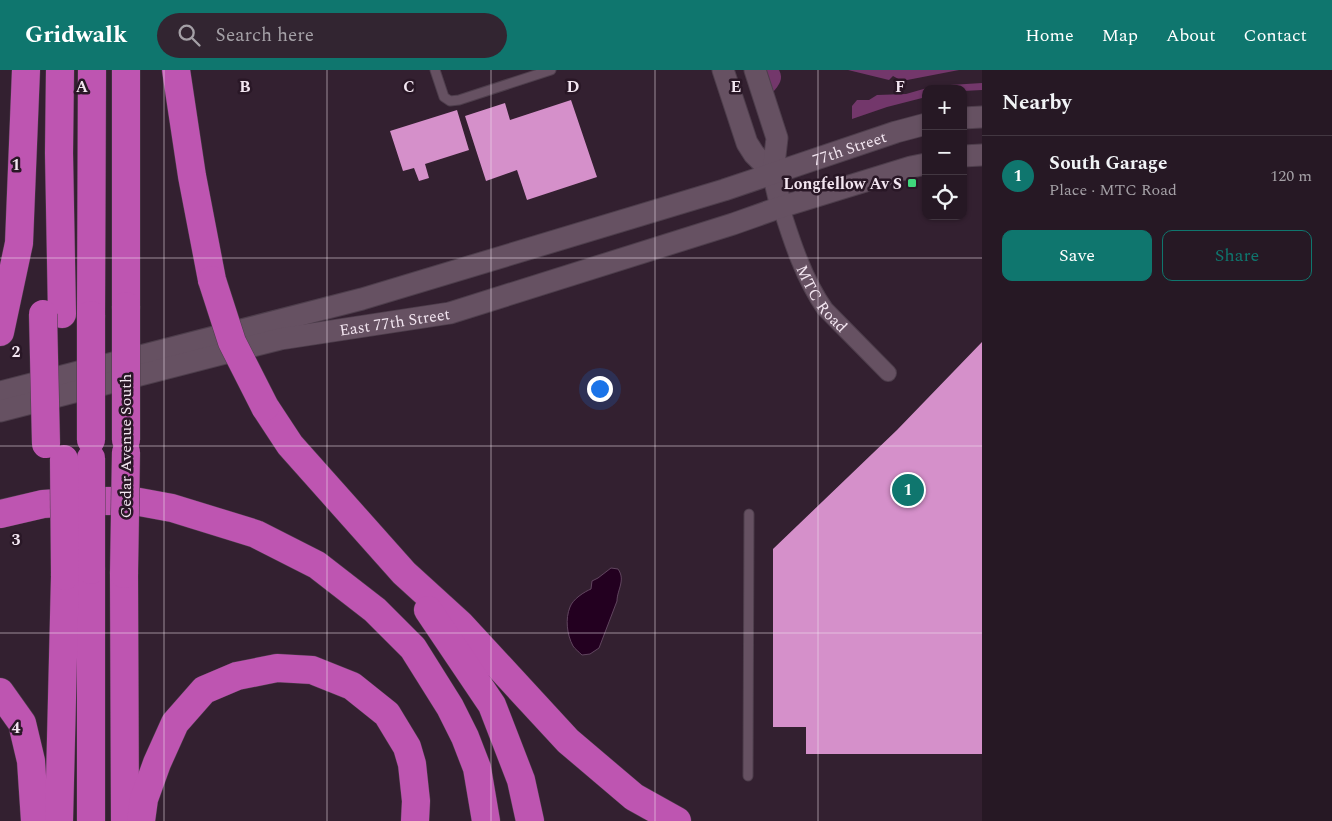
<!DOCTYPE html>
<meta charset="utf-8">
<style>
body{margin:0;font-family:Spectral,serif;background:#322531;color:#f1f3f6}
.controls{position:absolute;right:15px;top:15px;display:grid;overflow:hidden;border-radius:10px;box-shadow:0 1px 4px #0004}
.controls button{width:45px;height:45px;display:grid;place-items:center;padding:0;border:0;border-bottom:1px solid #423741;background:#261824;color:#f1f3f6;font:25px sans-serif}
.you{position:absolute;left:599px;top:318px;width:18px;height:18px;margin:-12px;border:4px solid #fff;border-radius:50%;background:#1a73e8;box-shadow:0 0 0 8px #1a73e833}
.badge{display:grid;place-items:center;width:32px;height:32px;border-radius:50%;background:#0f766e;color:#fff;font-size:16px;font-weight:700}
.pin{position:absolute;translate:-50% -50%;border:2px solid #fff;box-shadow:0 1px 5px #0006}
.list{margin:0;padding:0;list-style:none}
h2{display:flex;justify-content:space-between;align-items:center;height:65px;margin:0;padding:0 20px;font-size:21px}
h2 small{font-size:16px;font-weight:400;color:#a4a0a6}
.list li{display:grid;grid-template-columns:32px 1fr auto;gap:15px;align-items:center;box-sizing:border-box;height:80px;padding:0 20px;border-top:1px solid #423741}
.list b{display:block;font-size:19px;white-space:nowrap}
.list p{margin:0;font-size:16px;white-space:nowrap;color:#a4a0a6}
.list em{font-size:16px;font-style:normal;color:#a4a0a6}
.actions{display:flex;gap:10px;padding:15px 20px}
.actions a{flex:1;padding:11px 0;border:1px solid #0f766e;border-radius:10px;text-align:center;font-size:18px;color:#0f766e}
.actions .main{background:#0f766e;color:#fff}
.icon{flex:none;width:28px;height:28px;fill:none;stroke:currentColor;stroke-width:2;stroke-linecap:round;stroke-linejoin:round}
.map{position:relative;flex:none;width:982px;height:751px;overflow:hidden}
header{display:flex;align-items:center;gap:30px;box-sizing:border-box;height:70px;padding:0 25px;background:#0f766e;color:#fff}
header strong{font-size:24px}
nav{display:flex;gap:28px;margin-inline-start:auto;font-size:18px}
.search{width:350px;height:45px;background:#322531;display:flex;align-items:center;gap:12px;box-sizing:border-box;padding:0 18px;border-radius:28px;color:#a4a0a6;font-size:19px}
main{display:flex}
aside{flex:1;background:#261824}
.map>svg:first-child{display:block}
.green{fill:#73376b}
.water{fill:#230020;stroke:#61455f}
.building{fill:#d590ca}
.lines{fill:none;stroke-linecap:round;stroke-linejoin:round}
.service-casing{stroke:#4e3e4c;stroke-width:11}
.minor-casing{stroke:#4e3e4c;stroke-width:18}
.tertiary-casing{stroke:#4e3e4c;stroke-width:23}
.motorway-casing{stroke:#4e3e4c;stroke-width:29}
.service{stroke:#665162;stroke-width:9}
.minor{stroke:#665162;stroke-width:16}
.tertiary{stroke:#665162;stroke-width:21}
.motorway{stroke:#be55b1;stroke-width:28}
.motorway-bridge-casing{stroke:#4e3e4c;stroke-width:29;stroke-linecap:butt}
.motorway-bridge{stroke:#be55b1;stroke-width:28}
.grid{fill:none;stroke:#f3e6f1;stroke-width:1;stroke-opacity:0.55}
.poi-dot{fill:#40d77c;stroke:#291726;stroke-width:2}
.labels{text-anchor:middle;stroke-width:5;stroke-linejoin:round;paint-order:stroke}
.street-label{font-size:16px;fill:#f3e6f1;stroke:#291726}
.poi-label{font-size:16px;font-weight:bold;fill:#f3e6f1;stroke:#291726;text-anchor:end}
.grid-label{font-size:16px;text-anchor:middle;font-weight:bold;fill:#f3e6f1;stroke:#291726;stroke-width:5;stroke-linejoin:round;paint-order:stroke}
</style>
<header>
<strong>Gridwalk</strong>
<div class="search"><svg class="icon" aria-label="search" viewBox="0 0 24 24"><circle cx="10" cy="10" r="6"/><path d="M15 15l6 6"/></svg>Search here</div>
<nav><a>Home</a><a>Map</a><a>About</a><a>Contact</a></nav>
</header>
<main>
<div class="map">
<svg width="982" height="751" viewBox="0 0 982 751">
<rect width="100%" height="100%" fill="#332030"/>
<g class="green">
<path d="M766,0H779C784,9 779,15 773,22Z"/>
<path d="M848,0H959L902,11L893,6L889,10Z"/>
<path d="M982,13V20L963,21V19H926V27L887,37L852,49V36L857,30H869L877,25L906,24L934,16Z"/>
</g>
<path class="water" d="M611,498L618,499C626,510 617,520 617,531L599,578L590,584L582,585C579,582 575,579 573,576C567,565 565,549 570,537C573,529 584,522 591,519L592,511L598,508Z"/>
<g class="building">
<path d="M571,30L597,107L527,130L517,100L486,111L465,46L505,33L510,50Z"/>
<path d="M457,40L469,80L425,94L429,108L419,111L414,98L403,101L390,61Z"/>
<path d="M982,272V684H806V657H773V479L897,360Z"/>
</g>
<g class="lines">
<defs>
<g id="service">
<path d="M435,0L444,27L450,31L459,30L551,0"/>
<path d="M748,706L749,444"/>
</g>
<g id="minor">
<path id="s1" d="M781,137C792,172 804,209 825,239L888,303"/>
</g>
<g id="tertiary">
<path d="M723,0L747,73L754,84L773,103"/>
<path d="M755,0L777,68L773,103L781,137"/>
<path d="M963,48L982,47"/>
<path d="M963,86L982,85"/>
<path id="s2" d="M0,322L362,229L724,120L896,62L926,54"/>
<path id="s3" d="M0,341L280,269L450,243L733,154L781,137L911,97L926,94"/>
</g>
<g id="motorway">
<path d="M60,0L59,83L62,244"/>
<path d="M126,0V236"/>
<path d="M176,0L192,106L212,210"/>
<path d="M91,245L92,0"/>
<path d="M0,262L19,173L26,0"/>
<path d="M265,337L290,375L404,503L460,554L568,671L634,727L677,751"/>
<path d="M0,444L43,434L88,431H134L172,438L256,464L317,495L375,540L413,578L450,637L465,667L477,698L486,751"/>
<path d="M91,500V751"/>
<path d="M124,504L125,751"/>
<path d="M428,540L492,635L521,710L530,751"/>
<path d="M0,622L22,653L31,691L35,751"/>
<path d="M59,751L65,506"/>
<path d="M141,751L144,729L157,693L175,653L204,620L237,606L277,598L312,600L352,616L387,644L407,677L412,694L416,731L415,751"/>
</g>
</defs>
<use href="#service" class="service-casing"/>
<use href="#minor" class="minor-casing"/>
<use href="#tertiary" class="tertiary-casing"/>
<use href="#motorway" class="motorway-casing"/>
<use href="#service" class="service"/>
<use href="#minor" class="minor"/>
<use href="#tertiary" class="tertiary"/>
<use href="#motorway" class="motorway"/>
<defs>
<g id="motorway-bridge">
<path d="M212,210L232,272L265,337"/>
<path d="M43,244L46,374"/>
<path d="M91,370V245"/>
<path d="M126,370V236"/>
<path d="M91,388V500"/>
<path d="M64,389L65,506"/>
<path d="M124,504L126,382"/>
</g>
</defs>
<use href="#motorway-bridge" class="motorway-bridge-casing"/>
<use href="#motorway-bridge" class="motorway-bridge"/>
</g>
<path class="grid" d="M164,0V751M327,0V751M491,0V751M655,0V751M818,0V751M0,188H982M0,376H982M0,563H982"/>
<rect class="poi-dot" x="907" y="108" width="10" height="10" rx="2.5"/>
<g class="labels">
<g class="street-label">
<text dy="6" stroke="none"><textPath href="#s2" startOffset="884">77th Street</textPath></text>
<text dy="6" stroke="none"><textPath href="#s1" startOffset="101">MTC Road</textPath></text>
<text dy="6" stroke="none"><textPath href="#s3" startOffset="405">East 77th Street</textPath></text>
<text transform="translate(125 376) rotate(-90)" y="6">Cedar Avenue South</text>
</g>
<g class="poi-label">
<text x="902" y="119">Longfellow Av S</text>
</g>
</g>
<g class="grid-label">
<text x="82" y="22">A</text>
<text x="245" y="22">B</text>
<text x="409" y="22">C</text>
<text x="573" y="22">D</text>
<text x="736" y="22">E</text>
<text x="900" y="22">F</text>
<text x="16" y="100">1</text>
<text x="16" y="287">2</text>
<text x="16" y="475">3</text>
<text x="16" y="663">4</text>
</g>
</svg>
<div class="controls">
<button>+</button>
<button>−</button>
<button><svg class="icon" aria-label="locate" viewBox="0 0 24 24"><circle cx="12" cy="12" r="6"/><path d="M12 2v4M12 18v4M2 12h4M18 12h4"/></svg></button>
</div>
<div class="you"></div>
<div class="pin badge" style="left:908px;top:420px">1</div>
</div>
<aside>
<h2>Nearby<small></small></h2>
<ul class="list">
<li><span class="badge">1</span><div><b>South Garage</b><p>Place · MTC Road</p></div><em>120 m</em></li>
</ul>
<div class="actions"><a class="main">Save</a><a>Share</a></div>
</aside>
</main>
